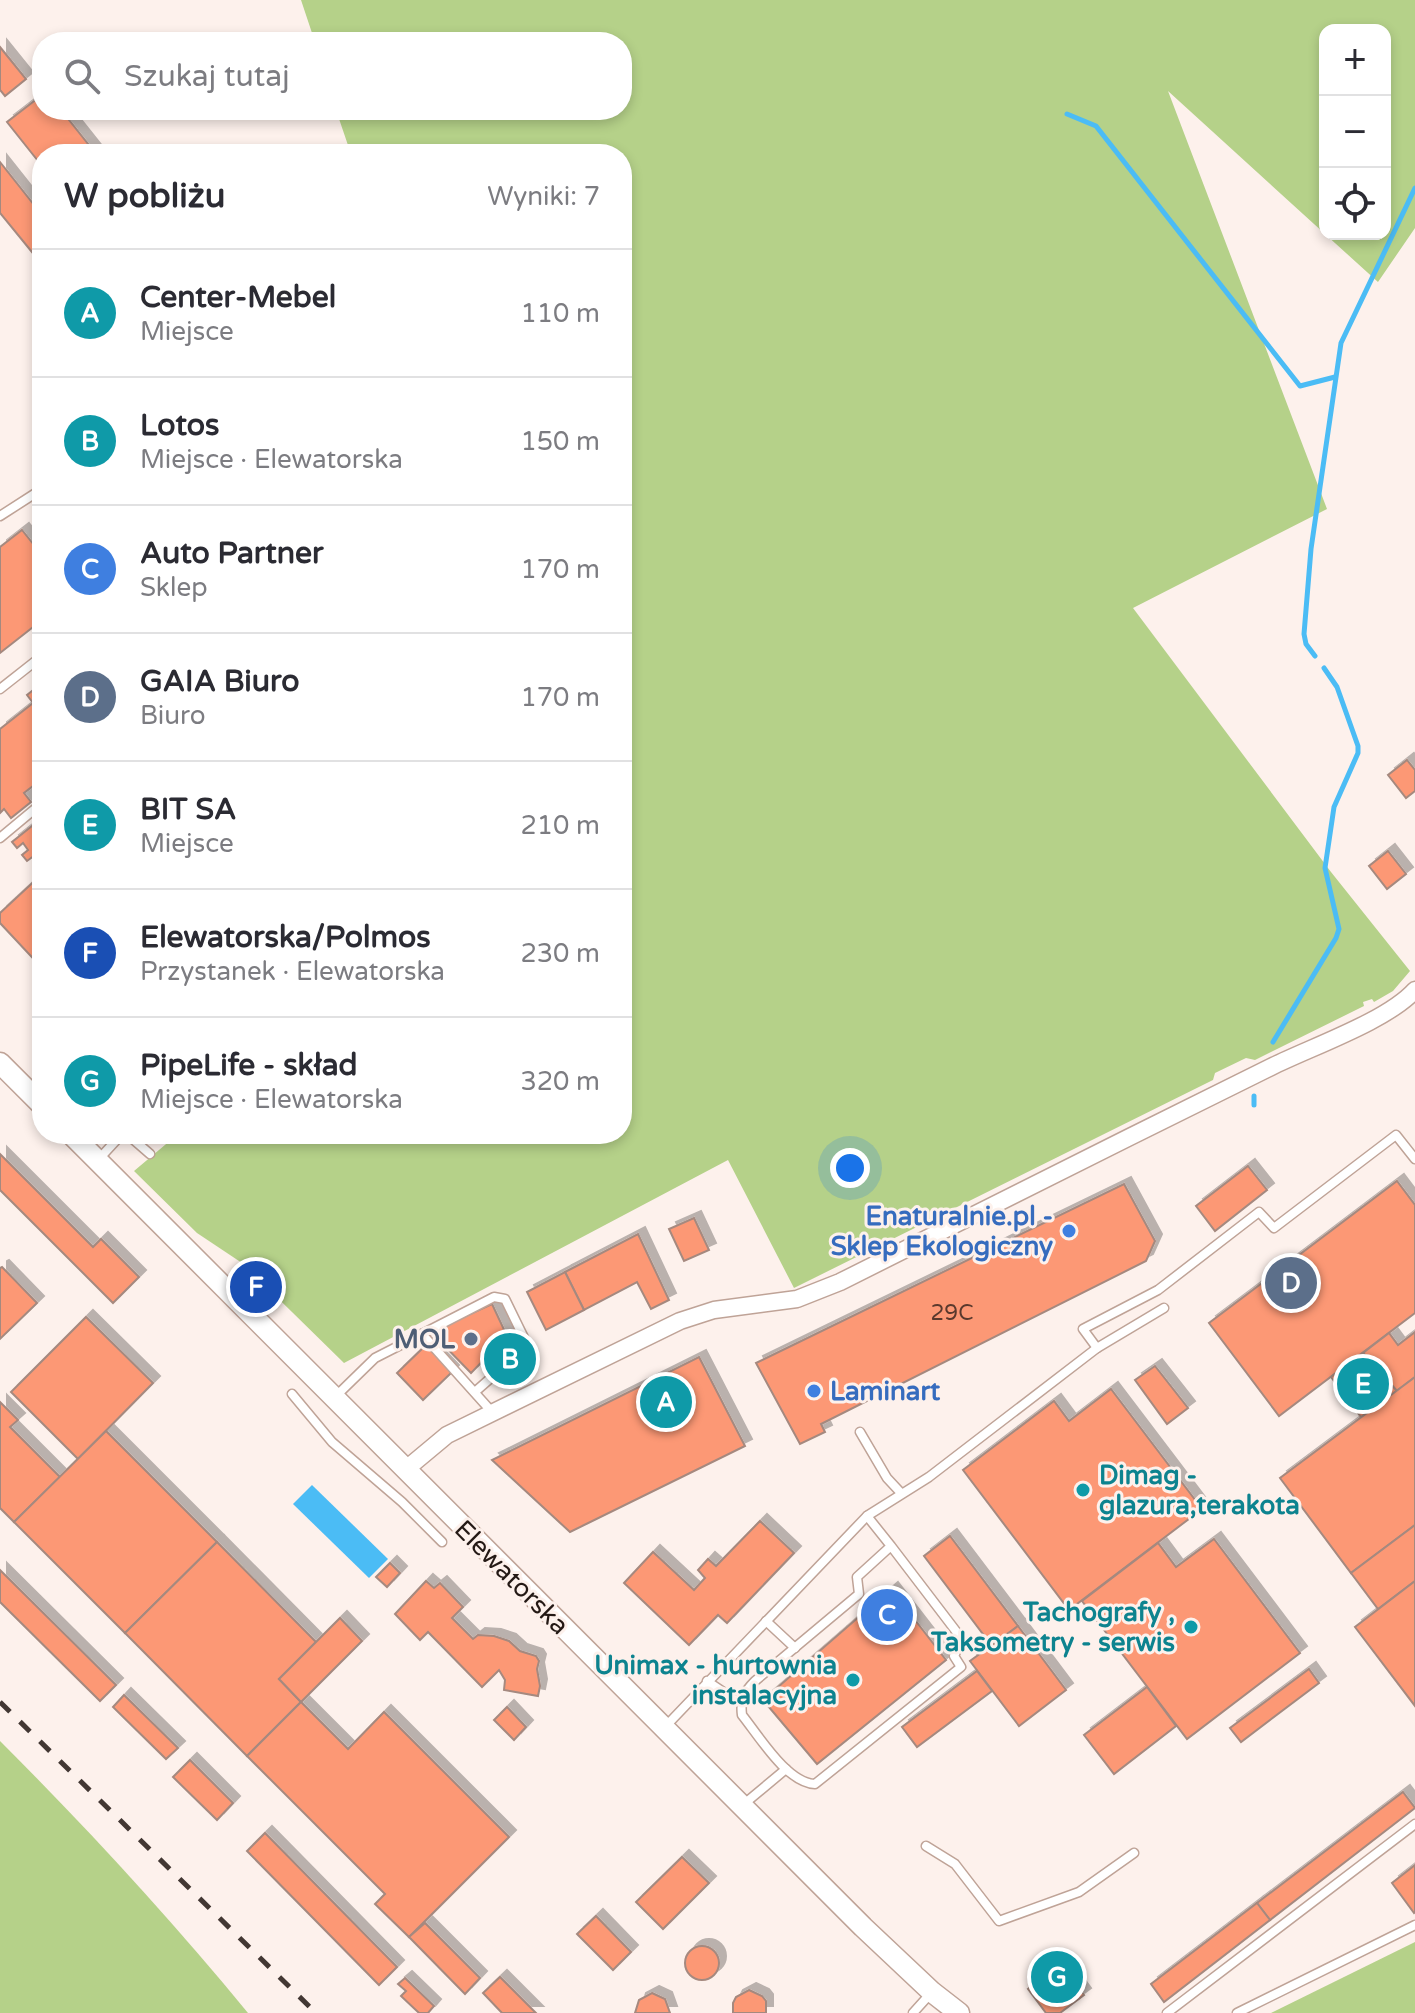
<!DOCTYPE html>
<html lang="pl">
<meta charset="utf-8">
<style>
body{margin:0;font-family:"Varela Round",sans-serif;background:#f2f2f3;color:#2b2b33}
.controls{position:absolute;right:24px;top:24px;display:grid;overflow:hidden;border-radius:16px;box-shadow:0 4px 12px #0003}
.controls button{width:72px;height:72px;display:grid;place-items:center;padding:0;border:0;border-bottom:2px solid #e1e1e2;background:#fff;color:#2b2b33;font:40px sans-serif}
.you{position:absolute;left:850px;top:1168px;width:28px;height:28px;margin:-20px;border:6px solid #fff;border-radius:50%;background:#1a73e8;box-shadow:0 0 0 12px #1a73e833}
.badge{display:grid;place-items:center;width:52px;height:52px;border-radius:50%;background:#7c3aed;color:#fff;font-size:26px;font-weight:700}
.pin{position:absolute;translate:-50% -50%;border:4px solid #fff;box-shadow:0 2px 8px #0006}
.list{margin:0;padding:0;list-style:none}
h2{display:flex;justify-content:space-between;align-items:center;height:104px;margin:0;padding:0 32px;font-size:34px}
h2 small{font-size:26px;font-weight:400;color:#7c7c81}
.list li{display:grid;grid-template-columns:52px 1fr auto;gap:24px;align-items:center;box-sizing:border-box;height:128px;padding:0 32px;border-top:2px solid #e1e1e2}
.list b{display:block;font-size:30px;white-space:nowrap}
.list p{margin:0;font-size:26px;white-space:nowrap;color:#7c7c81}
.list em{font-size:26px;font-style:normal;color:#7c7c81}
.icon{flex:none;width:44px;height:44px;fill:none;stroke:currentColor;stroke-width:2;stroke-linecap:round;stroke-linejoin:round}
.map{position:relative;flex:none;width:1415px;height:2013px;overflow:hidden}
.search{position:absolute;background:#fff;box-shadow:0 4px 12px #0003;left:32px;top:32px;width:600px;height:88px;display:flex;align-items:center;gap:20px;box-sizing:border-box;padding:0 28px;border-radius:32px;color:#7c7c81;font-size:30px}
.panel{position:absolute;background:#fff;box-shadow:0 4px 12px #0003;left:32px;top:144px;width:600px;height:1000px;border-radius:32px}
.map>svg:first-child{display:block}
.green{fill:#b5d189}
.water{fill:#4bbcf5}
.lines{fill:none;stroke-linecap:round;stroke-linejoin:round}
.stream{stroke:#4bbcf5;stroke-width:5}
.building{fill:#fc9875;stroke:#a5897f;stroke-width:2;filter:url(#shadow)}
.service-casing{stroke:#bfa397;stroke-width:11}
.minor-casing{stroke:#bfa397;stroke-width:19}
.tertiary-casing{stroke:#bfa397;stroke-width:23}
.service{stroke:#fff;stroke-width:8}
.minor{stroke:#fff;stroke-width:16}
.tertiary{stroke:#fff;stroke-width:20}
.rail{stroke:#423733;stroke-width:5;stroke-dasharray:14 14;stroke-linecap:butt}
.shop-dot{fill:#3f7fe0;stroke:#fdf1ec;stroke-width:3}
.service-dot{fill:#5c6f8a;stroke:#fdf1ec;stroke-width:3}
.culture-dot{fill:#0f9aa8;stroke:#fdf1ec;stroke-width:3}
.labels{text-anchor:middle;stroke-width:6;stroke-linejoin:round;paint-order:stroke}
.number-label{font-size:22px;fill:#5a392d}
.shop-label{font-size:26px;font-weight:bold;fill:#366cbe;stroke:#fdf1ec;text-anchor:end}
.service-label{font-size:26px;font-weight:bold;fill:#4e5e75;stroke:#fdf1ec;text-anchor:end}
.culture-label{font-size:26px;font-weight:bold;fill:#0d838f;stroke:#fdf1ec;text-anchor:end}
.street-label{font-size:26px;fill:#241915;stroke:#fdf1ec}
</style>
<div class="map">
<svg width="1415" height="2013" viewBox="0 0 1415 2013">
<defs>
<filter id="shadow"><feDropShadow dx="7" dy="-7" stdDeviation="0" flood-color="#0004"/></filter>
</defs>
<rect width="100%" height="100%" fill="#fdf1ec"/>
<g class="green">
<path d="M301,0H1415V228L1378,282L1325,234H1385V30H1325V234L1168,91L1327,509L1133,608L1331,872L1410,971L1393,991L1374,1002L1372,999L1363,1002L1364,1006L1255,1060L1246,1058L1215,1073L1213,1080L794,1288L728,1160L344,1363L242,1263L197,1233L134,1171L178,1134H622V154H351L336,110H622V42H315Z"/>
<path d="M0,1741C87,1828 170,1918 248,2013H0Z"/>
<path d="M1415,1942V2013H1271Z"/>
</g>
<path class="water" d="M312,1485L388,1559L369,1578L293,1504Z"/>
<g class="lines">
<g class="stream">
<path d="M1067,114L1096,126L1300,386L1335,377"/>
<path d="M1315,656L1306,644L1304,634L1311,549L1341,343L1415,188"/>
<path d="M1273,1042L1336,938L1339,929L1325,868L1334,807L1358,753V746L1337,687L1324,668"/>
<path d="M1254,1105V1096"/>
</g>
</g>
<g class="building">
<path d="M0,47L26,79L5,96L0,90Z"/>
<path d="M42,95V110H61L96,154H42V166L7,122Z"/>
<path d="M0,162L42,215V252L36,257L0,213Z"/>
<path d="M22,530L42,555V620L0,653V547Z"/>
<path d="M42,683V779L24,793L31,802L11,818L4,809L0,813V729L33,703L27,695Z"/>
<path d="M1407,760L1415,770V791L1406,798L1388,775Z"/>
<path d="M42,818V850L27,861L22,855L28,850L23,843L17,848L12,842Z"/>
<path d="M1388,851L1406,874L1387,889L1369,866Z"/>
<path d="M42,874V968L0,923V913Z"/>
<path d="M0,1154L93,1247L101,1239L139,1277L113,1303L0,1190Z"/>
<path d="M1248,1166L1267,1190L1215,1231L1196,1206Z"/>
<path d="M1397,1181L1415,1205V1313L1279,1416L1209,1323Z"/>
<path d="M1124,1184L1155,1241L1146,1261L821,1424L825,1432L800,1444L756,1363Z"/>
<path d="M694,1218L709,1250L684,1261L669,1229Z"/>
<path d="M638,1234L669,1300L651,1309L637,1282L584,1310L565,1272Z"/>
<path d="M2,1267L37,1303L0,1339V1268Z"/>
<path d="M565,1272L584,1310L546,1330L527,1292Z"/>
<path d="M492,1304L507,1336L471,1373L431,1332Z"/>
<path d="M86,1317L153,1383L78,1459L11,1392Z"/>
<path d="M1415,1332V1377L1397,1391L1363,1353L1389,1333L1398,1345Z"/>
<path d="M502,1341L527,1365L517,1375L491,1353Z"/>
<path d="M426,1345L452,1372L423,1400L397,1373Z"/>
<path d="M1363,1353L1397,1391L1361,1417L1331,1377Z"/>
<path d="M699,1357L745,1446L570,1532L492,1460Z"/>
<path d="M1155,1366L1188,1408L1167,1424L1135,1380Z"/>
<path d="M1415,1377V1525L1351,1573L1280,1478Z"/>
<path d="M1111,1389L1202,1509L1069,1610L963,1470L1054,1401L1069,1421Z"/>
<path d="M0,1402L18,1420L10,1427L60,1477L14,1522L0,1508Z"/>
<path d="M106,1431L217,1542L125,1633L14,1522Z"/>
<path d="M760,1521L794,1553L727,1623L718,1615L689,1645L624,1583L653,1552L694,1590L705,1578L698,1570L708,1559L716,1566Z"/>
<path d="M1415,1525V1581L1378,1609L1351,1573Z"/>
<path d="M950,1536L1018,1626L992,1646L924,1556Z"/>
<path d="M1214,1539L1300,1653L1187,1739L1082,1601L1158,1543L1176,1567Z"/>
<path d="M217,1542L316,1642L279,1679L301,1702L247,1756L125,1633Z"/>
<path d="M390,1563L400,1573L387,1587L376,1577Z"/>
<path d="M0,1570L116,1685L100,1701L0,1602Z"/>
<path d="M426,1581L434,1588L440,1583L463,1607L452,1618L473,1639L478,1635L494,1636L509,1641L520,1651L536,1656L539,1661L537,1669L540,1686L538,1696L504,1690L505,1680L499,1670L482,1687L428,1632L420,1640L395,1614Z"/>
<path d="M1415,1581V1706L1355,1627Z"/>
<path d="M891,1589L946,1660L817,1764L763,1700Z"/>
<path d="M340,1618L362,1641L301,1702L279,1679Z"/>
<path d="M1018,1626L1066,1690L1019,1726L970,1661Z"/>
<path d="M1309,1669L1319,1683L1241,1742L1230,1728Z"/>
<path d="M977,1671L992,1691L917,1747L902,1727Z"/>
<path d="M1147,1687L1176,1726L1114,1774L1084,1735Z"/>
<path d="M124,1695L178,1748L166,1759L113,1707Z"/>
<path d="M301,1702L348,1749L384,1712L509,1837L409,1937L375,1904L385,1894L247,1756Z"/>
<path d="M507,1707L526,1727L514,1740L494,1720Z"/>
<path d="M190,1760L233,1803L217,1820L173,1777Z"/>
<path d="M1403,1792L1415,1808L1270,1920L1257,1903Z"/>
<path d="M265,1833L397,1967L379,1985L247,1851Z"/>
<path d="M682,1857L709,1883L663,1929L636,1902Z"/>
<path d="M1415,1865V1912L1414,1913L1392,1883Z"/>
<path d="M1257,1903L1270,1920L1164,2002L1151,1984Z"/>
<path d="M596,1916L631,1952L613,1970L577,1934Z"/>
<path d="M425,1923L480,1978L465,1994L409,1937Z"/>
<circle cx="702" cy="1963" r="17"/>
<path d="M1061,1964L1084,1995L1060,2013H1046L1028,1989Z"/>
<path d="M500,1977L536,2013H502L483,1993Z"/>
<path d="M405,1978L434,2006L428,2013H419L401,1996L406,1991L398,1984Z"/>
<path d="M749,1990L762,1996L766,2001V2013H733V2003L736,1997Z"/>
<path d="M652,1993L665,1999L670,2013H635L639,2000Z"/>
</g>
<g class="lines">
<defs>
<g id="service">
<path d="M0,516L42,489"/>
<path d="M0,689L42,656"/>
<path d="M0,838L42,803"/>
<path d="M127,1134L150,1154"/>
<path d="M98,1160L122,1134"/>
<path d="M422,1334L494,1297L505,1299L525,1340V1348L476,1391"/>
<path d="M1097,1348L1083,1329L1158,1290L1259,1212L1274,1228L1396,1135L1415,1159"/>
<path d="M292,1394L332,1442L402,1502L442,1542"/>
<path d="M335,1397L375,1358L422,1334L492,1412"/>
<path d="M860,1432L887,1478L901,1493"/>
<path d="M867,1516L891,1546L857,1577L859,1594L755,1681C744,1692 740,1700 742,1715C759,1736 787,1783 815,1784L961,1667L954,1656L962,1639L891,1546"/>
<path d="M766,1621L795,1648"/>
<path d="M707,1681L740,1703"/>
<path d="M665,1727L867,1516L929,1477L1097,1348L1164,1308"/>
<path d="M744,1804L786,1769"/>
<path d="M926,1846L955,1864L999,1921L1079,1892L1134,1853"/>
<path d="M913,2013L931,1993"/>
<path d="M1167,2013L1415,1824"/>
<path d="M1237,2013L1415,1925"/>
</g>
<path id="minor" d="M405,1470L447,1435L680,1321L714,1310L797,1299L840,1282C983,1210 1127,1138 1271,1067C1311,1047 1387,1021 1415,990"/>
<g id="tertiary">
<path d="M0,1063L42,1105"/>
<path d="M71,1134L863,1927L932,1992L959,2013"/>
</g>
</defs>
<use href="#service" class="service-casing"/>
<use href="#minor" class="minor-casing"/>
<use href="#tertiary" class="tertiary-casing"/>
<use href="#service" class="service"/>
<use href="#minor" class="minor"/>
<use href="#tertiary" class="tertiary"/>
<path class="rail" d="M0,1702L316,2013"/>
</g>
<g class="shop-dot">
<circle cx="1069" cy="1231" r="8"/>
<circle cx="814" cy="1391" r="8"/>
</g>
<circle class="service-dot" cx="471" cy="1339" r="8"/>
<g class="culture-dot">
<circle cx="1083" cy="1490" r="8"/>
<circle cx="1191" cy="1627" r="8"/>
<circle cx="853" cy="1680" r="8"/>
</g>
<g class="labels">
<g class="number-label">
<text x="952" y="1320">29C</text>
</g>
<g class="shop-label">
<text x="1053" y="1225">Enaturalnie.pl -<tspan x="1053" dy="30">Sklep Ekologiczny</tspan></text>
<text x="830" y="1400" text-anchor="start">Laminart</text>
</g>
<g class="service-label">
<text x="455" y="1348">MOL</text>
</g>
<g class="culture-label">
<text x="1099" y="1484" text-anchor="start">Dimag -<tspan x="1099" dy="30">glazura,terakota</tspan></text>
<text x="1175" y="1621">Tachografy ,<tspan x="1175" dy="30">Taksometry - serwis</tspan></text>
<text x="837" y="1674">Unimax - hurtownia<tspan x="837" dy="30">instalacyjna</tspan></text>
</g>
<g class="street-label">
<text transform="translate(512 1577) rotate(45)" y="9">Elewatorska</text>
</g>
</g>
</svg>
<div class="controls">
<button>+</button>
<button>−</button>
<button><svg class="icon" aria-label="locate" viewBox="0 0 24 24"><circle cx="12" cy="12" r="6"/><path d="M12 2v4M12 18v4M2 12h4M18 12h4"/></svg></button>
</div>
<div class="you"></div>
<div class="pin badge" style="left:666px;top:1402px;background:#0f9aa8">A</div>
<div class="pin badge" style="left:510px;top:1359px;background:#0f9aa8">B</div>
<div class="pin badge" style="left:887px;top:1615px;background:#3f7fe0">C</div>
<div class="pin badge" style="left:1291px;top:1283px;background:#5c6f8a">D</div>
<div class="pin badge" style="left:1363px;top:1384px;background:#0f9aa8">E</div>
<div class="pin badge" style="left:256px;top:1287px;background:#1a4fb4">F</div>
<div class="pin badge" style="left:1057px;top:1977px;background:#0f9aa8">G</div>
<div class="search"><svg class="icon" aria-label="search" viewBox="0 0 24 24"><circle cx="10" cy="10" r="6"/><path d="M15 15l6 6"/></svg>Szukaj tutaj</div>
<section class="panel">
<h2>W pobliżu<small>Wyniki: 7</small></h2>
<ul class="list">
<li><span class="badge" style="background:#0f9aa8">A</span><div><b>Center-Mebel</b><p>Miejsce</p></div><em>110 m</em></li>
<li><span class="badge" style="background:#0f9aa8">B</span><div><b>Lotos</b><p>Miejsce · Elewatorska</p></div><em>150 m</em></li>
<li><span class="badge" style="background:#3f7fe0">C</span><div><b>Auto Partner</b><p>Sklep</p></div><em>170 m</em></li>
<li><span class="badge" style="background:#5c6f8a">D</span><div><b>GAIA Biuro</b><p>Biuro</p></div><em>170 m</em></li>
<li><span class="badge" style="background:#0f9aa8">E</span><div><b>BIT SA</b><p>Miejsce</p></div><em>210 m</em></li>
<li><span class="badge" style="background:#1a4fb4">F</span><div><b>Elewatorska/Polmos</b><p>Przystanek · Elewatorska</p></div><em>230 m</em></li>
<li><span class="badge" style="background:#0f9aa8">G</span><div><b>PipeLife - skład</b><p>Miejsce · Elewatorska</p></div><em>320 m</em></li>
</ul>
</section>
</div>
